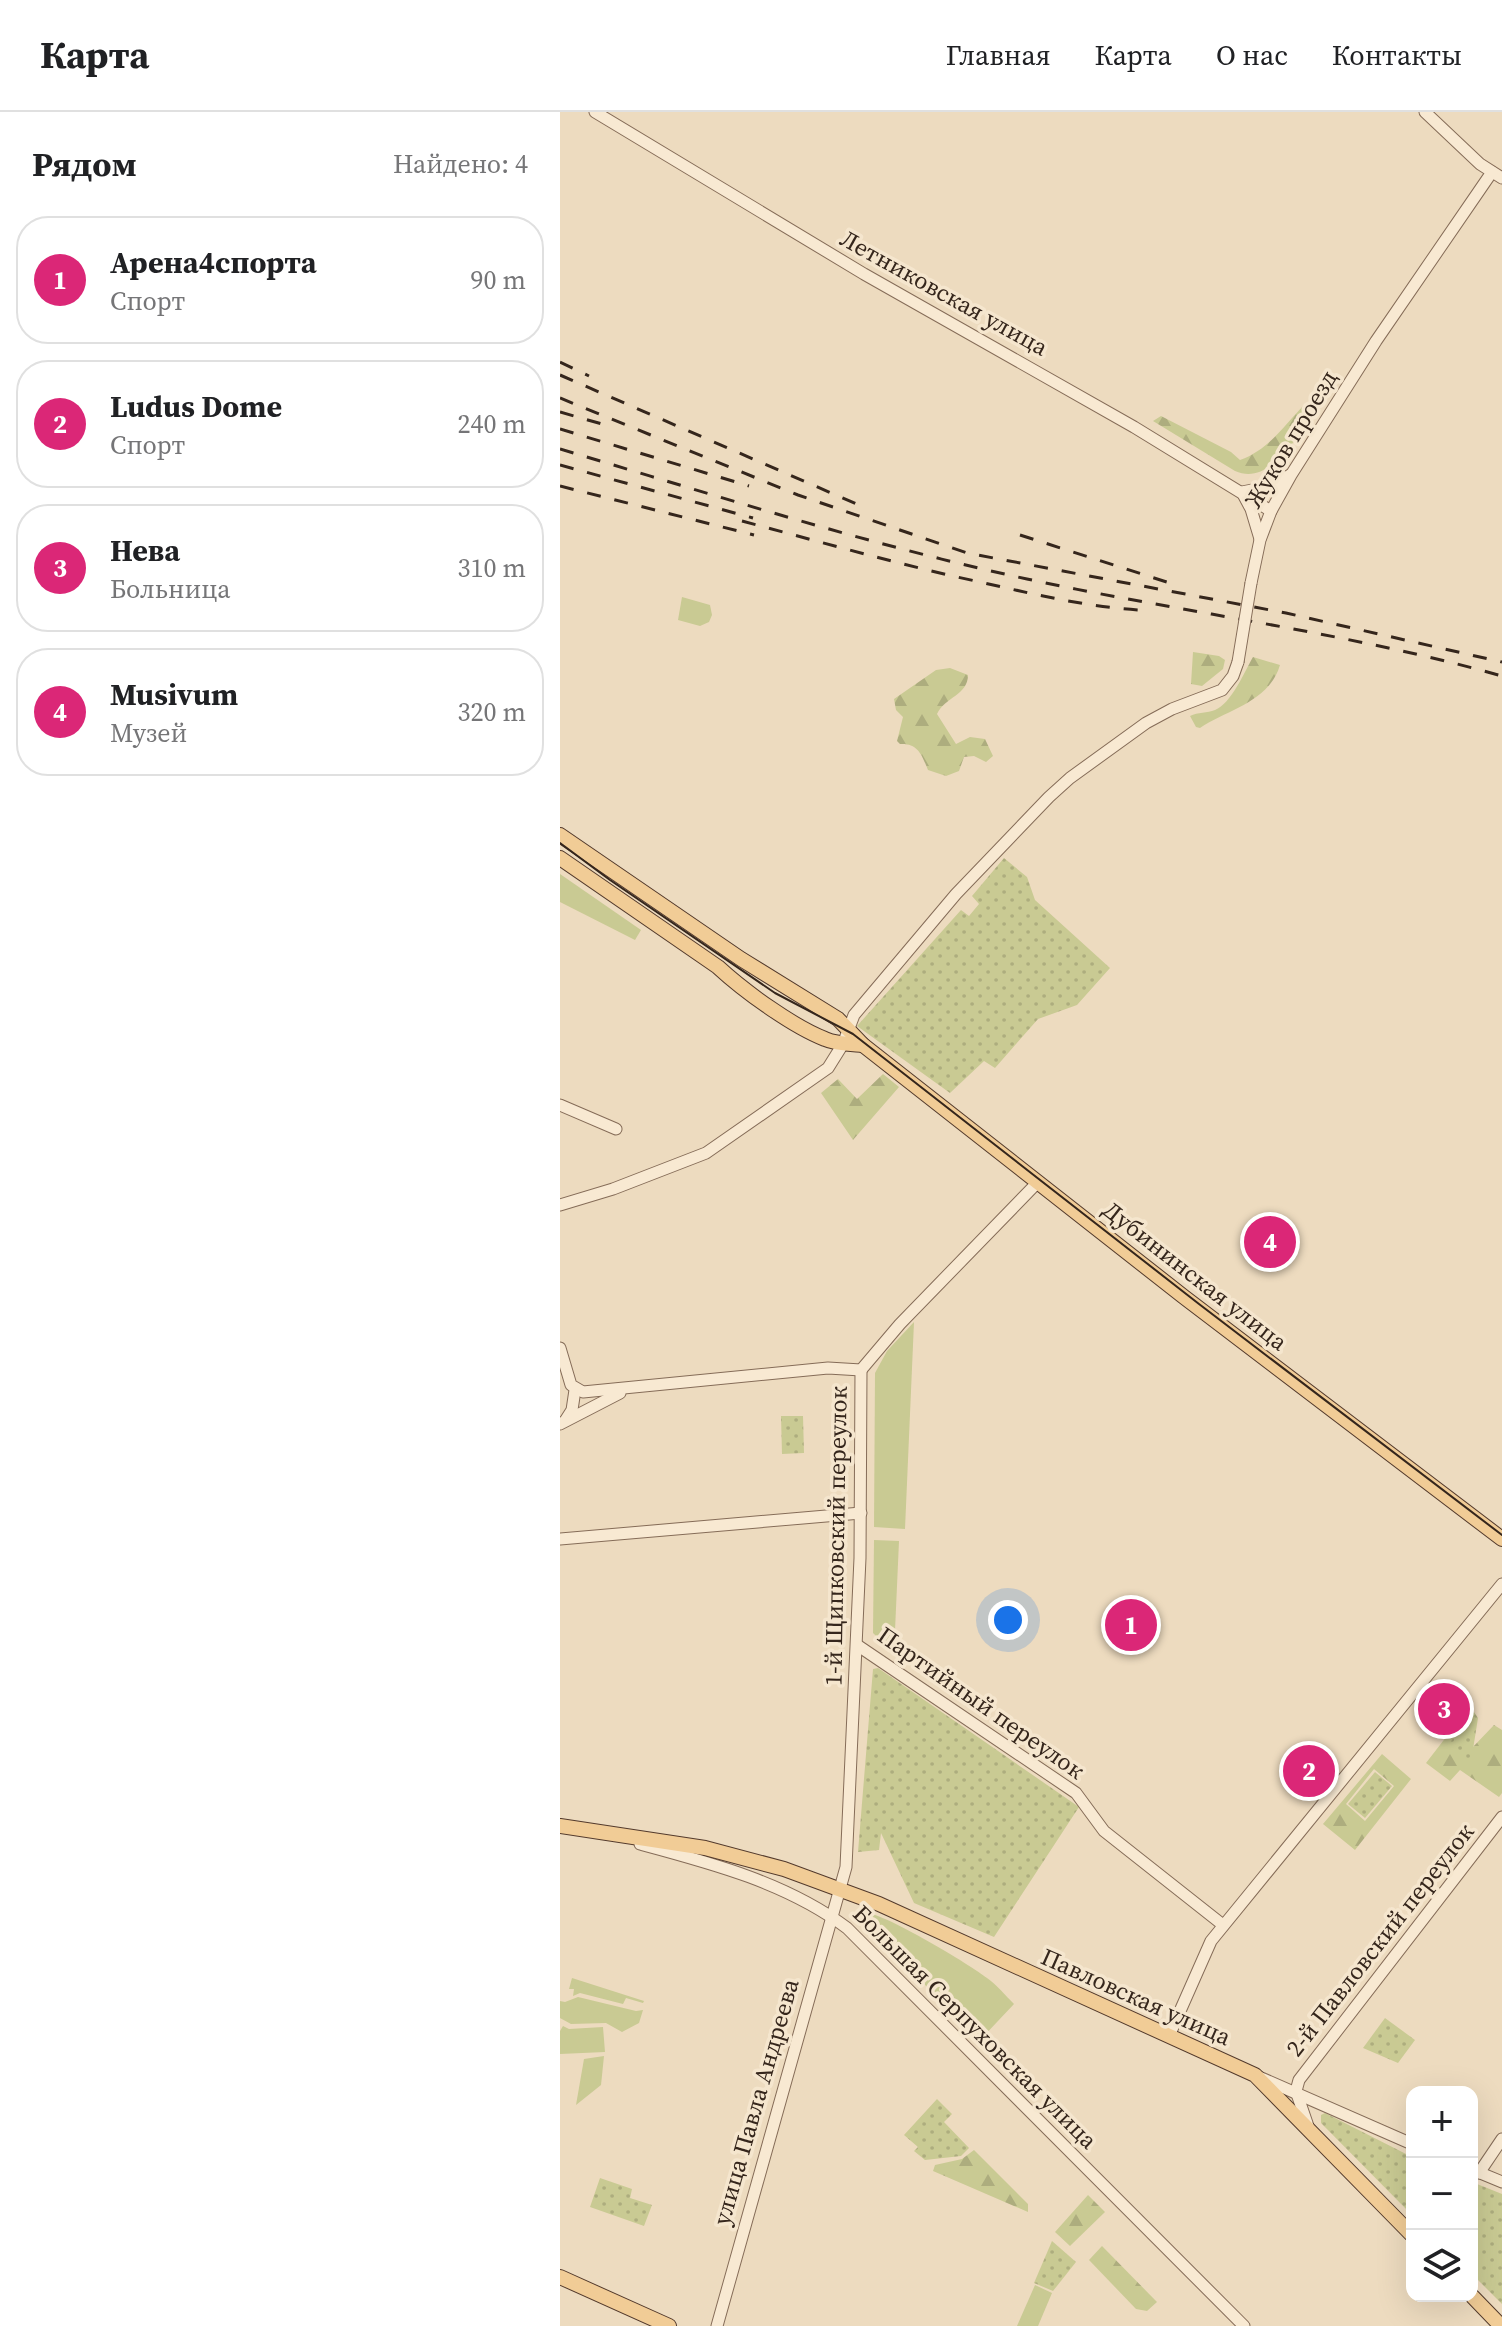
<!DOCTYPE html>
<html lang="ru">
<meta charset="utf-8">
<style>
body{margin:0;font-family:"Source Serif 4",serif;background:#f2f2f2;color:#202124}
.controls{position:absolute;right:24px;bottom:24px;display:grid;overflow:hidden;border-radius:16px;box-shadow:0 8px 32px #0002}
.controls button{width:72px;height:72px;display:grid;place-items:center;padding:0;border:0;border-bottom:2px solid #e0e0e0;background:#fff;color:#202124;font:40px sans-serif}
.you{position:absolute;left:448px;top:1508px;width:28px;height:28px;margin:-20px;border:6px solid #fff;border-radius:50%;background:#1a73e8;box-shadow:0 0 0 12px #1a73e833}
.badge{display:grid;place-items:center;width:52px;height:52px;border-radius:50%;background:#db2777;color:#fff;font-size:26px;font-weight:700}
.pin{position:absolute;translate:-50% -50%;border:4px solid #fff;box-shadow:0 2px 8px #0006}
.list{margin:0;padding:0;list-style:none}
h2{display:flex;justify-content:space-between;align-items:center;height:104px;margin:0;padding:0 32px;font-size:34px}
h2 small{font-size:26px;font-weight:400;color:#757577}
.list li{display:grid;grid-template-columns:52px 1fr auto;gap:24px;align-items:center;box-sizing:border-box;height:128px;margin:0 16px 16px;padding:0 16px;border:2px solid #e0e0e0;border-radius:32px}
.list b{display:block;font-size:30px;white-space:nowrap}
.list p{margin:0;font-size:26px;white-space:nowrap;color:#757577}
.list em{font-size:26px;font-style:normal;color:#757577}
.icon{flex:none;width:44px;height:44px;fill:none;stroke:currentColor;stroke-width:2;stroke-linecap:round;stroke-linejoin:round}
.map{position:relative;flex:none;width:942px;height:2214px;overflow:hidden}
header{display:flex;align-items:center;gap:48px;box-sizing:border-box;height:112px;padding:0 40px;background:#fff;border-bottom:2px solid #e0e0e0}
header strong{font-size:38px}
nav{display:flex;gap:44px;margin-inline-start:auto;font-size:28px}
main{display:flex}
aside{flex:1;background:#fff}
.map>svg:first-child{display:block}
.grass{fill:#c9ca93}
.forest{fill:url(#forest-firs);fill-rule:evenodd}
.park{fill:url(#park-dots)}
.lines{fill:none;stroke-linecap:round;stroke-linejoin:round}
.minor-casing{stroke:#856c58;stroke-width:13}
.major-casing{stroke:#533a2c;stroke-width:16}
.minor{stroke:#f8e9d2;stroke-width:11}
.major{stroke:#f1cc96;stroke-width:14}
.tram{stroke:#35261c;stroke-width:2}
.rail{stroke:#35261c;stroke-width:3;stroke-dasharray:14 14;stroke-linecap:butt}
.minor-bridge-casing{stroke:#856c58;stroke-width:13;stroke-linecap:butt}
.minor-bridge{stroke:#f8e9d2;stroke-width:11}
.labels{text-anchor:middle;stroke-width:7;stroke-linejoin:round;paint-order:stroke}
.street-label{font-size:24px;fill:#35261c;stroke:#f5e6ce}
</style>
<header>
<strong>Карта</strong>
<nav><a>Главная</a><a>Карта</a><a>О нас</a><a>Контакты</a></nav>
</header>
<main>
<aside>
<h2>Рядом<small>Найдено: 4</small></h2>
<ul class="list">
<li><span class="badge">1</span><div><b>Арена4спорта</b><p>Спорт</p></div><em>90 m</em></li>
<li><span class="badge">2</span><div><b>Ludus Dome</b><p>Спорт</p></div><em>240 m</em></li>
<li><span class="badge">3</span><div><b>Нева</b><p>Больница</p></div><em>310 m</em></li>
<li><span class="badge">4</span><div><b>Musivum</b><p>Музей</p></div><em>320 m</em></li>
</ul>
</aside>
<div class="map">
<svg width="942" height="2214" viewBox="0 0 942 2214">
<defs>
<pattern id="forest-firs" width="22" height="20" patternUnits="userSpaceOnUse" patternTransform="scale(2)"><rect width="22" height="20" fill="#c9ca93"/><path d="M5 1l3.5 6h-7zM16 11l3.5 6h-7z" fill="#adad7e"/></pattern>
<pattern id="park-dots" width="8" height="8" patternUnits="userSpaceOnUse" patternTransform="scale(2)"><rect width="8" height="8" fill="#c9ca93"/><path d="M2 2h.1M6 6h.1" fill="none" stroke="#adad7e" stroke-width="1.8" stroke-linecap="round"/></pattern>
</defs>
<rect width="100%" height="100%" fill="#eddbbf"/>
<g class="grass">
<path d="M122,485L150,493L152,503L149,510L140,514L118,508Z"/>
<path d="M0,762L81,818L75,828L0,790Z"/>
<path d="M354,1210L345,1417L314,1415L315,1261L327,1239Z"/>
<path d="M314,1428L339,1429L334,1541L313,1521Z"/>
<path d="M306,1801C322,1800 411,1853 427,1866C437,1873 445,1883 454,1892L421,1927L304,1814Z"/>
<path d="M12,1866L84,1889L83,1891L66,1886L63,1892L20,1881L13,1884L14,1877H9Z"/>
<path d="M18,1885L76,1899L83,1898L79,1911L62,1920L46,1911L11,1912L0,1906V1889L5,1890Z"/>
<path d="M3,1914L9,1917L43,1915L45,1940L0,1942V1919Z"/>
<path d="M44,1944L41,1973L16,1993L24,1947Z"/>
<path d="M475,2173L492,2181L478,2214H457Z"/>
</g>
<g class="forest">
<path d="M746,291H751L757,297C738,322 711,375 675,359L593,309L601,304L671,340L680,348C709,338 725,312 746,291Z"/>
<path d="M633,540L659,544L665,548L663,557L642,574L631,572Z"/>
<path d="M693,545L720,553C709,590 669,597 640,616L636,615L630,604C638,600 647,601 655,598C671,592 685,559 693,545Z"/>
<path d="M390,556L408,563C408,583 385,585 377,602L396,632L410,625L425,627L433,644L426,650L414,644L404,645L399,659L386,664L368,658C362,643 358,631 340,632L337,629L343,605L336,598L334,587L376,558Z"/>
<path d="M323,962L339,975L293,1028L261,981L278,967L297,987Z"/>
<path d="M907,1598L913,1605L912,1636L934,1613L942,1618V1681L939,1685L900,1658L890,1669L866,1651Z"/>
<path d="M822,1642L851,1667L795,1738L763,1712ZM814,1657L834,1674L805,1709L786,1692Z"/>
<path d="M414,2038L468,2092V2100L373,2059L375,2053L402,2047Z"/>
<path d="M528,2083L545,2100L510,2134L495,2120Z"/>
<path d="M542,2134L597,2190L587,2199L576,2197L529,2148Z"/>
</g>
<g class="park">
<path d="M444,746L467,765L475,788L550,856L517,893L478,907L435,956L424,949L390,981L297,914L401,798L409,804L419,792L412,784Z"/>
<path d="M221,1304H243L244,1341L222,1342Z"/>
<path d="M318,1556L519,1695L434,1825L354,1791L321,1721L319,1738L298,1740L313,1557Z"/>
<path d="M914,1600L918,1606L911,1650L888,1633Z"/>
<path d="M815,1660L832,1674L805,1706L788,1692Z"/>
<path d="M825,1906L855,1928L838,1951L803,1936Z"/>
<path d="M377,1987L392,2002L384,2010L409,2036L401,2044L365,2048L354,2039L358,2035L344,2023Z"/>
<path d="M765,2001L852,2045V2103L761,2011V2003Z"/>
<path d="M40,2066L72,2077L70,2086L92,2093L84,2114L30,2095Z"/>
<path d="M912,2070L942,2082V2192L912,2162Z"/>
<path d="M492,2129L516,2150L493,2179L474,2171Z"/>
</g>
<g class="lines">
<defs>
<g id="minor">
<path d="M35,0L304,162L574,315L711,399"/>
<path d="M865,0L920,52L942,66"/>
<path d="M682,380L712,374L730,363"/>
<path d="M684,384L691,397L700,427"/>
<path d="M691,471L700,428L711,399L731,363L816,229L932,60"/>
<path d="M0,993L56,1017"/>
<path d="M0,1093L53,1077L146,1041L268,956L283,932L294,903L396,782L489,685L510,666L586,611L612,597L662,578L673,564L678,550"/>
<path d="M0,1236L11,1273L23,1280L268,1256L301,1258"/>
<path d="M301,1258L340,1212L478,1070"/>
<path d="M5,1309L12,1298L15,1278"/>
<path d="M0,1312L60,1281"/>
<path d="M0,1427L301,1401"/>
<path d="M297,1533L516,1681L544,1719L663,1813"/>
<path d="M80,1732C151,1751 227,1771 287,1816L684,2214"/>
<path d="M609,1924L651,1829L942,1472"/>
<path d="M699,1965L852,2032"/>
<path d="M749,2017L736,1979L739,1968L942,1705"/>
<path d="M913,2058L942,2070"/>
<path d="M919,2061L942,2027"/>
<path d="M157,2214L286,1755L300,1446L301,1258"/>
</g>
<g id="major">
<path d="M0,723L181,847L278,907L303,933L624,1185L942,1427"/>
<path d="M0,746L158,855C184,879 232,914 265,927C276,932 290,932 303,933"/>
<path d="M0,1714L145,1736L224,1757L319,1792L695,1963L852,2123"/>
<path d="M0,2165L109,2214"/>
<path d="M912,2184L941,2214"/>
</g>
</defs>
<use href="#minor" class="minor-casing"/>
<use href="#major" class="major-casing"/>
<use href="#minor" class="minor"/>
<use href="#major" class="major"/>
<path class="tram" d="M0,731L50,768L215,881L293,922L639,1192L942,1423"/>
<g class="rail">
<path d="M0,250L29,264"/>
<path d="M0,263L308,397"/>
<path d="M0,286L238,383L407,441L726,501L942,550"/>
<path d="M0,300L42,312"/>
<path d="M0,317L189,374"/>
<path d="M0,337C155,383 309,433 467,467C625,501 786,520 942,564"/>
<path d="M0,353L193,406"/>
<path d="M0,374L194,423"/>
<path d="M182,409C253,428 324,448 397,465C458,478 516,494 579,498"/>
<path d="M460,423L613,472"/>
</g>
<defs>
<path id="minor-bridge" d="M678,550L691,471"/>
</defs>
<use href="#minor-bridge" class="minor-bridge-casing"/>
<use href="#minor-bridge" class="minor-bridge"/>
</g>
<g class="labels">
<g class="street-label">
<text transform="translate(384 181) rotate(29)" y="8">Летниковская улица</text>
<text transform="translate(731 327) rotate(-59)" y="8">Жуков проезд</text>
<text transform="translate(635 1164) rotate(38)" y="8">Дубининская улица</text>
<text transform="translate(276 1424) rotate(-89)" y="8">1-й Щипковский переулок</text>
<text transform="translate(421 1591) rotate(35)" y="8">Партийный переулок</text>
<text transform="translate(820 1828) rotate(-52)" y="8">2-й Павловский переулок</text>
<text transform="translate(576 1885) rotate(24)" y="8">Павловская улица</text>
<text transform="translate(415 1915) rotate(45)" y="8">Большая Серпуховская улица</text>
<text transform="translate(196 1990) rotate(-74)" y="8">улица Павла Андреева</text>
</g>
</g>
</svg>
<div class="controls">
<button>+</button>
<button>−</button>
<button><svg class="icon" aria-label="layers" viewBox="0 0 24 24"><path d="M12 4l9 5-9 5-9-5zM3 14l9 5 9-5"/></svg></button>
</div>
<div class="you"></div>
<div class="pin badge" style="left:571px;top:1513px">1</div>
<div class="pin badge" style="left:749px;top:1659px">2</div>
<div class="pin badge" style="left:884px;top:1597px">3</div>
<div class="pin badge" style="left:710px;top:1130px">4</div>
</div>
</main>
